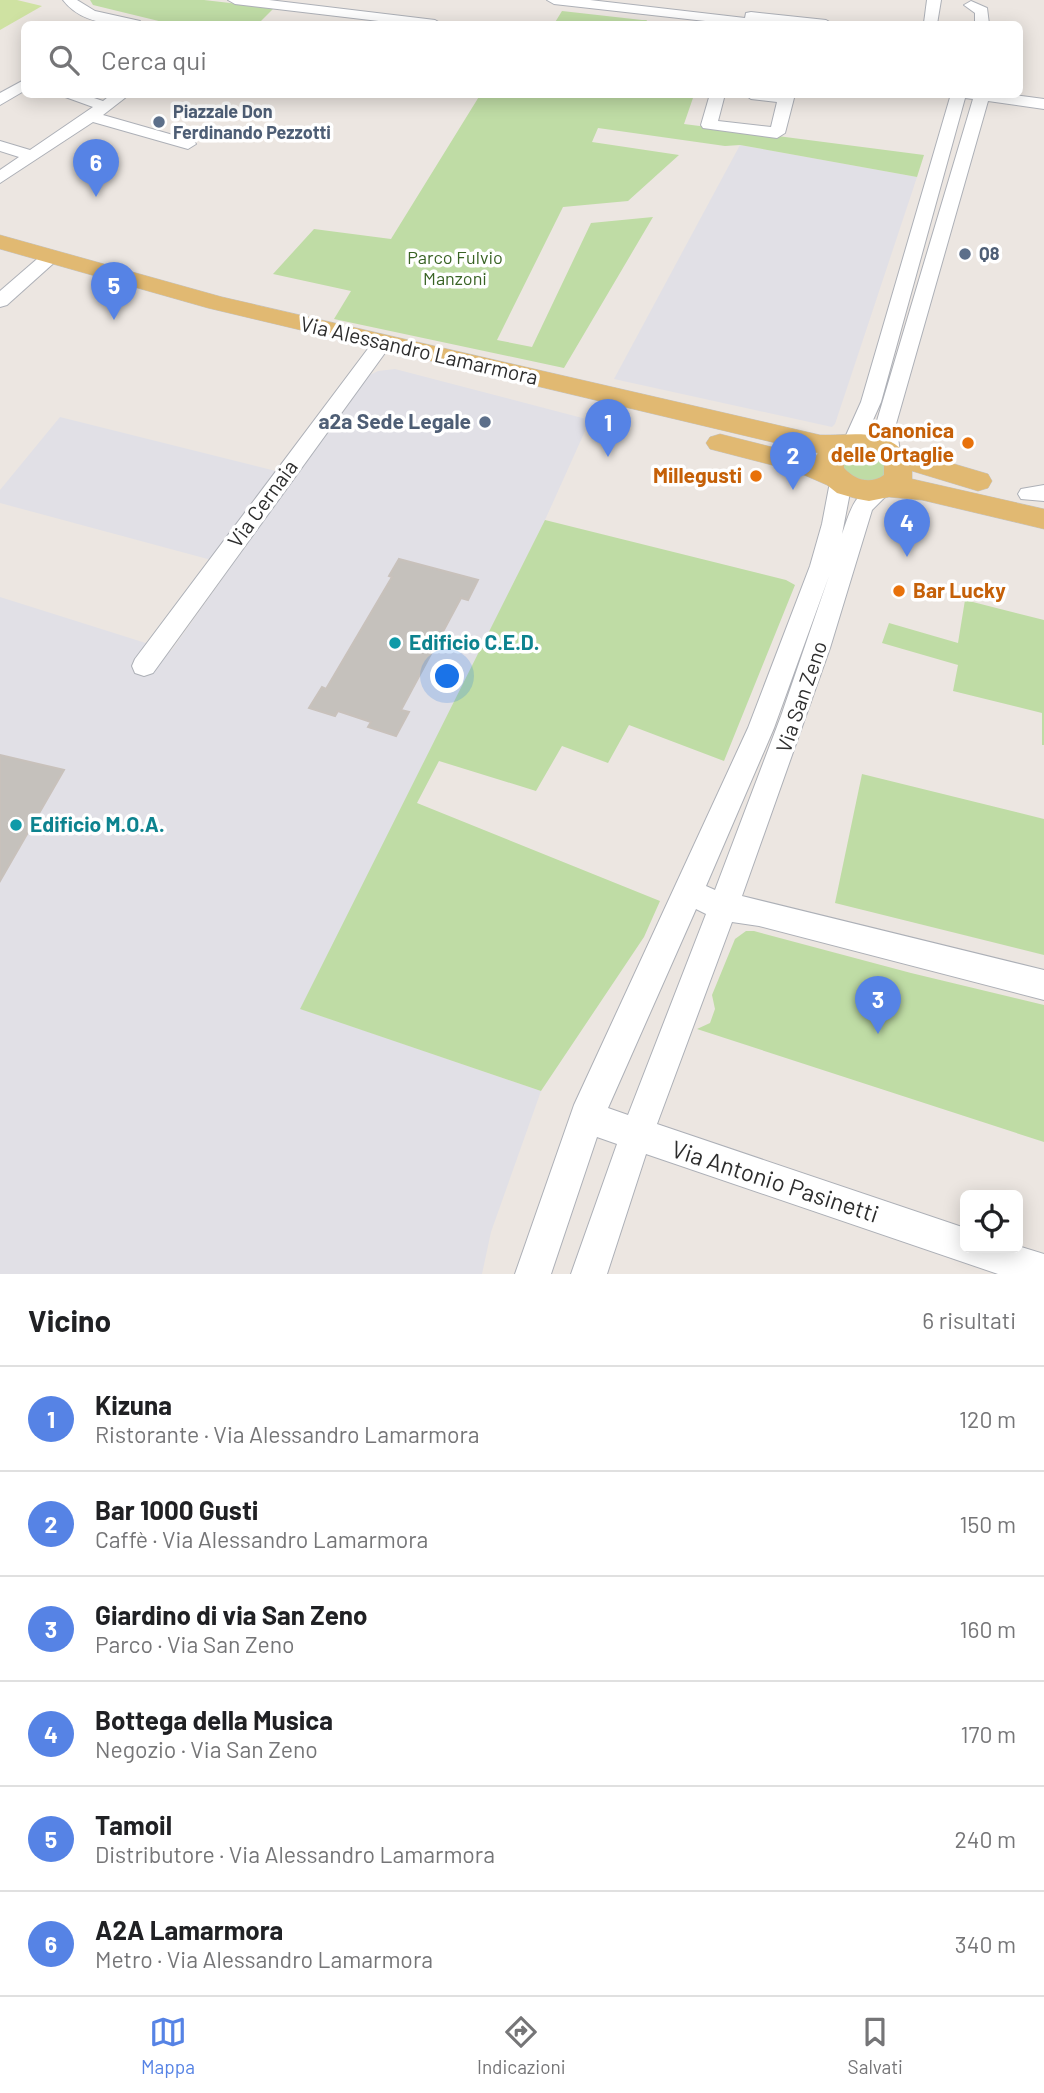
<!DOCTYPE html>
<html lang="it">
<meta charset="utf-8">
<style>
body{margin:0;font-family:Barlow,sans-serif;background:#f2f2f2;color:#202124}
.controls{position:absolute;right:21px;bottom:21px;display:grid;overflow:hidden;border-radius:10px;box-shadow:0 4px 18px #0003}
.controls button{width:63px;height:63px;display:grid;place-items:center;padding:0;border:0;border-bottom:2px solid #e0e0e0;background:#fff;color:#202124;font:35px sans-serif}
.you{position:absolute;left:448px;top:677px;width:24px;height:24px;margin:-18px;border:5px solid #fff;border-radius:50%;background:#1a73e8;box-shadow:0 0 0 10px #1a73e833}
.badge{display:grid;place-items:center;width:46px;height:46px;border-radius:50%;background:#5683e5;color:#fff;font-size:23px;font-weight:700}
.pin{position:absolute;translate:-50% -58px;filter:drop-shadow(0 2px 4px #0008)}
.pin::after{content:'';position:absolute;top:37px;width:24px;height:21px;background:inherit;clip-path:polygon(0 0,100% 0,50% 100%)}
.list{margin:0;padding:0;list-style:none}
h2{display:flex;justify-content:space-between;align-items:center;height:91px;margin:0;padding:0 28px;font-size:30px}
h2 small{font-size:23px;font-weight:400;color:#757577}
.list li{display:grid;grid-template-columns:46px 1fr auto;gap:21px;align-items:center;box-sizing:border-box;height:105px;padding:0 28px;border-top:2px solid #e0e0e0}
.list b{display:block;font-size:26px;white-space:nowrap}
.list p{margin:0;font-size:23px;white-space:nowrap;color:#757577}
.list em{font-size:23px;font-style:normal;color:#757577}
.icon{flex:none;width:38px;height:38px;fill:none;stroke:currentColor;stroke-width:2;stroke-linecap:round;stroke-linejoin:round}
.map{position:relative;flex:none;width:1044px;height:1274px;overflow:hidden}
.search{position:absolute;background:#fff;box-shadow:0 4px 18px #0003;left:21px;right:21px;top:21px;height:77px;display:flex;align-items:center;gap:18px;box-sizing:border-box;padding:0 24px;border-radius:10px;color:#757577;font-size:26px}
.sheet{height:721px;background:#fff}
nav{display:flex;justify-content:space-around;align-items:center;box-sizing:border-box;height:98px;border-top:2px solid #e0e0e0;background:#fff;font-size:19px;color:#757577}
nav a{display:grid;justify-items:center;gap:4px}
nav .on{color:#5683e5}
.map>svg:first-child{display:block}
.industrial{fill:#e1e0e6}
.green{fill:#bfdca5}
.pitch{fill:#cfe2a2}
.building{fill:#c5c1bc;stroke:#c8c1bb;stroke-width:2}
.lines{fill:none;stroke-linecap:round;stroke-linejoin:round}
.minor-casing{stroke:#adb0b7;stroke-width:2}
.major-casing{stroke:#c4c4c4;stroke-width:1}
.minor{fill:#fff;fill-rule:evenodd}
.major{fill:#e1b972;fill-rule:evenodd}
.service-dot{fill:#5c6f8a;stroke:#fff;stroke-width:2.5}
.food-dot{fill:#e8710a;stroke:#fff;stroke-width:2.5}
.culture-dot{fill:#0f9aa8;stroke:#fff;stroke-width:2.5}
.labels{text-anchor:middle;stroke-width:7;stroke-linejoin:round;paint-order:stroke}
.far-service-label{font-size:18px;font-weight:bold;fill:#4e5e75;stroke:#fff;text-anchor:start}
.far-park-label{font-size:18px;fill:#396324;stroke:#fff}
.street-label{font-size:21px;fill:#2d2d2d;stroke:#fff}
.service-label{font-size:21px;font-weight:bold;fill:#4e5e75;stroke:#fff;text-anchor:end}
.food-label{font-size:21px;font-weight:bold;fill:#c56008;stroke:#fff;text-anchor:end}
.culture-label{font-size:21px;font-weight:bold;fill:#0d838f;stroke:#fff;text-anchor:start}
.near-street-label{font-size:24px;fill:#2d2d2d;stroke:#fff}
</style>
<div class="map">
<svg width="1044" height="1274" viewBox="0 0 1044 1274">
<rect width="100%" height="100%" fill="#ece6e1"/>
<g class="industrial">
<path d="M740,145L917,177L835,424L832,427L614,379Z"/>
<path d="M395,369L590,420L545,520L301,1009L541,1091L491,1232L482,1274H0V597L171,651L366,377L378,371Z"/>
<path d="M60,417L280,472L215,561L0,503V490Z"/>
</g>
<g class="green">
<path d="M90,0H204L274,8L258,24H171L93,5Z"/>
<path d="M562,11L642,20H647L645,24H554Z"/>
<path d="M480,95H694L684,124L924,155L917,177L740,145L725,146L598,128L592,142L679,155L628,201L563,207L497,340L532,347L591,223L653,217L564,368L334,319L351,291L273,274L314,229L391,239Z"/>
<path d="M852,451H866L885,460L888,474L873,483L846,476L840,461Z"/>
<path d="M545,520L786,580L795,585L724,761L629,725L608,763L562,746L536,791L439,761L417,803L660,901L644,937L541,1091L300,1009Z"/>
<path d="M965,600L1044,620V745H1042V713L953,691L958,665L882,643L889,623L958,643Z"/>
<path d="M862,774L1044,819V955L835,903Z"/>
<path d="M746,931H754L911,973L1044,1005V1142L697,1029L710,1023L715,1009L712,995L735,939Z"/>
</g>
<path class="pitch" d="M0,0H17L42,6L0,30Z"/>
<g class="building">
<path d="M399,559L478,580L468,600L461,598L401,710L409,712L396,736L368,727L371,722L338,711L335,716L309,708L322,687L326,689L392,577L389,576Z"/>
<path d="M0,755L64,770L0,881Z"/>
</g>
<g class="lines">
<defs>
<g id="minor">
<path d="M63,0H77L95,11L140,21L142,24C115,26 81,24 63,0Z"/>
<path d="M228,0H269L435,20L442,24H404L235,4Z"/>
<path d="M547,0H590L745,18L746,13L751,12L826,20L833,24H732L554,4Z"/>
<path d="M927,0H941L937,24L924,23Z"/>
<path d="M971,1L987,8L989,24H975V13L964,5Z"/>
<path d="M24,80V91L0,105V93Z"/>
<path d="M57,94H82L103,101L112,94H130L103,115L194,141L196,144L188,149L93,122L0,183V170L19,157L0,151V141L30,150L93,107Z"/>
<path d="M710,94H725L718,121L771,127L777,102L751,99L744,94H795L785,133L777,138L703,128L701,125Z"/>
<path d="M951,94H1006L1044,99V109L988,101L896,424L900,452L897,457L889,459L881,457L878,452L876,424L973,99L965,98L881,402L861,447H847L843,442L861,402Z"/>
<path d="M50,252L56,253L59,257L56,261L7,305L0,307V291L44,253Z"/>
<path d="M383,336L390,338L393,342L390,346L153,673L144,676L135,673L132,666L135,659L376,338Z"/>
<path d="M841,474L849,477L852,482L842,534C850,511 855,490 881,482L889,485L892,490L872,510L830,648L742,896L1044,970V1000L759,926L732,922L657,1124L965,1228V1248H1018V1246L1044,1254V1274H998L646,1154L607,1274H571L617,1144L597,1137L551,1274H515L574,1105L748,728L810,566L822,524L830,482L833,477ZM829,576L781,716L715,890L706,886L774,728ZM696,909L706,914L628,1115L608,1108Z"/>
<path d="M1044,485V501L1021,499L1018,494L1021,489Z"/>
</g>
<path id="major" d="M0,235L222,297L820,435C848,436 876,428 900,448L988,474L992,481L988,488L978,491L912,471V479L1044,509V529L922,500L889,497L869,501L858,499L837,493L827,485L795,471L710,449L706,443L710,437L720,434L815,458L818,453L208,308L0,249ZM863,451L871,454L884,465V475C870,485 855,480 844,468L843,458L851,452Z"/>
</defs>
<use href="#minor" class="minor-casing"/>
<use href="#major" class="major-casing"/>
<use href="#minor" class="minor"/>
<use href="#major" class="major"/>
</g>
<g class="service-dot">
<circle cx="159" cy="122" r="7"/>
<circle cx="965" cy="254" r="7"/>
<circle cx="485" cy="422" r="7"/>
</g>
<g class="food-dot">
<circle cx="968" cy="443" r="7"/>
<circle cx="756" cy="476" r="7"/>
<circle cx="899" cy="591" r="7"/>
</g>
<g class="culture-dot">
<circle cx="395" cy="643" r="7"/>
<circle cx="16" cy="825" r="7"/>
</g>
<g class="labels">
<g class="far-service-label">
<text x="173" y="118">Piazzale Don<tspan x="173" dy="21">Ferdinando Pezzotti</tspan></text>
<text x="979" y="260">Q8</text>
</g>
<g class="far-park-label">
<text x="455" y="264">Parco Fulvio<tspan x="455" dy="21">Manzoni</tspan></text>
</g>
<g class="street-label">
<text transform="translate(419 351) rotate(13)" y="7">Via Alessandro Lamarmora</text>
<text transform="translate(263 504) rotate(-54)" y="7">Via Cernaia</text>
<text transform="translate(802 697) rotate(-71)" y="7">Via San Zeno</text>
</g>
<g class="service-label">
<text x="471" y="429">a2a Sede Legale</text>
</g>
<g class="food-label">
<text x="954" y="438">Canonica<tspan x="954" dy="24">delle Ortaglie</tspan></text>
<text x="742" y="483">Millegusti</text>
<text x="913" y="598" text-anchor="start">Bar Lucky</text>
</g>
<g class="culture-label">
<text x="409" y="650">Edificio C.E.D.</text>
<text x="30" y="832">Edificio M.O.A.</text>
</g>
<g class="near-street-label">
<text transform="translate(775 1182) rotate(18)" y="8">Via Antonio Pasinetti</text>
</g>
</g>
</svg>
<div class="controls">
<button><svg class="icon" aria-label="locate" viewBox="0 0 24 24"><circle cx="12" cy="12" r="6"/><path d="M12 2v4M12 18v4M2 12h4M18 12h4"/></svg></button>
</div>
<div class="you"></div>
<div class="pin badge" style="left:608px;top:457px">1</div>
<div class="pin badge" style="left:793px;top:490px">2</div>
<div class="pin badge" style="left:878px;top:1034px">3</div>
<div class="pin badge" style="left:907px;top:557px">4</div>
<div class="pin badge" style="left:114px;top:320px">5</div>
<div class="pin badge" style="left:96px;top:197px">6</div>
<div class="search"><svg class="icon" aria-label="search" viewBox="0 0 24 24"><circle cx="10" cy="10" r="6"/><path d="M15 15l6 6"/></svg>Cerca qui</div>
</div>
<section class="sheet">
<h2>Vicino<small>6 risultati</small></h2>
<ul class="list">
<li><span class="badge">1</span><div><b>Kizuna</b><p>Ristorante · Via Alessandro Lamarmora</p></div><em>120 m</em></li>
<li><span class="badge">2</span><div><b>Bar 1000 Gusti</b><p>Caffè · Via Alessandro Lamarmora</p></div><em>150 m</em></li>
<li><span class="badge">3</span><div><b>Giardino di via San Zeno</b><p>Parco · Via San Zeno</p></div><em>160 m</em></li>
<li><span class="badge">4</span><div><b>Bottega della Musica</b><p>Negozio · Via San Zeno</p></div><em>170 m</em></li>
<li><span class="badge">5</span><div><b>Tamoil</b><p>Distributore · Via Alessandro Lamarmora</p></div><em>240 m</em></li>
<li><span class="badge">6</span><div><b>A2A Lamarmora</b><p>Metro · Via Alessandro Lamarmora</p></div><em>340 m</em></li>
</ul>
</section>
<nav>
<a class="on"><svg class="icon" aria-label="map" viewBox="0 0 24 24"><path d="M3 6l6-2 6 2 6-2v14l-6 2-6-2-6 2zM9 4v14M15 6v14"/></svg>Mappa</a>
<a><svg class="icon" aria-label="directions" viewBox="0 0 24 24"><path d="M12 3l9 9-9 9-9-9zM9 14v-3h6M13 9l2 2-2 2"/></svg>Indicazioni</a>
<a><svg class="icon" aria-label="saved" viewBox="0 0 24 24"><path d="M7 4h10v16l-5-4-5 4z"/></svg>Salvati</a>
</nav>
